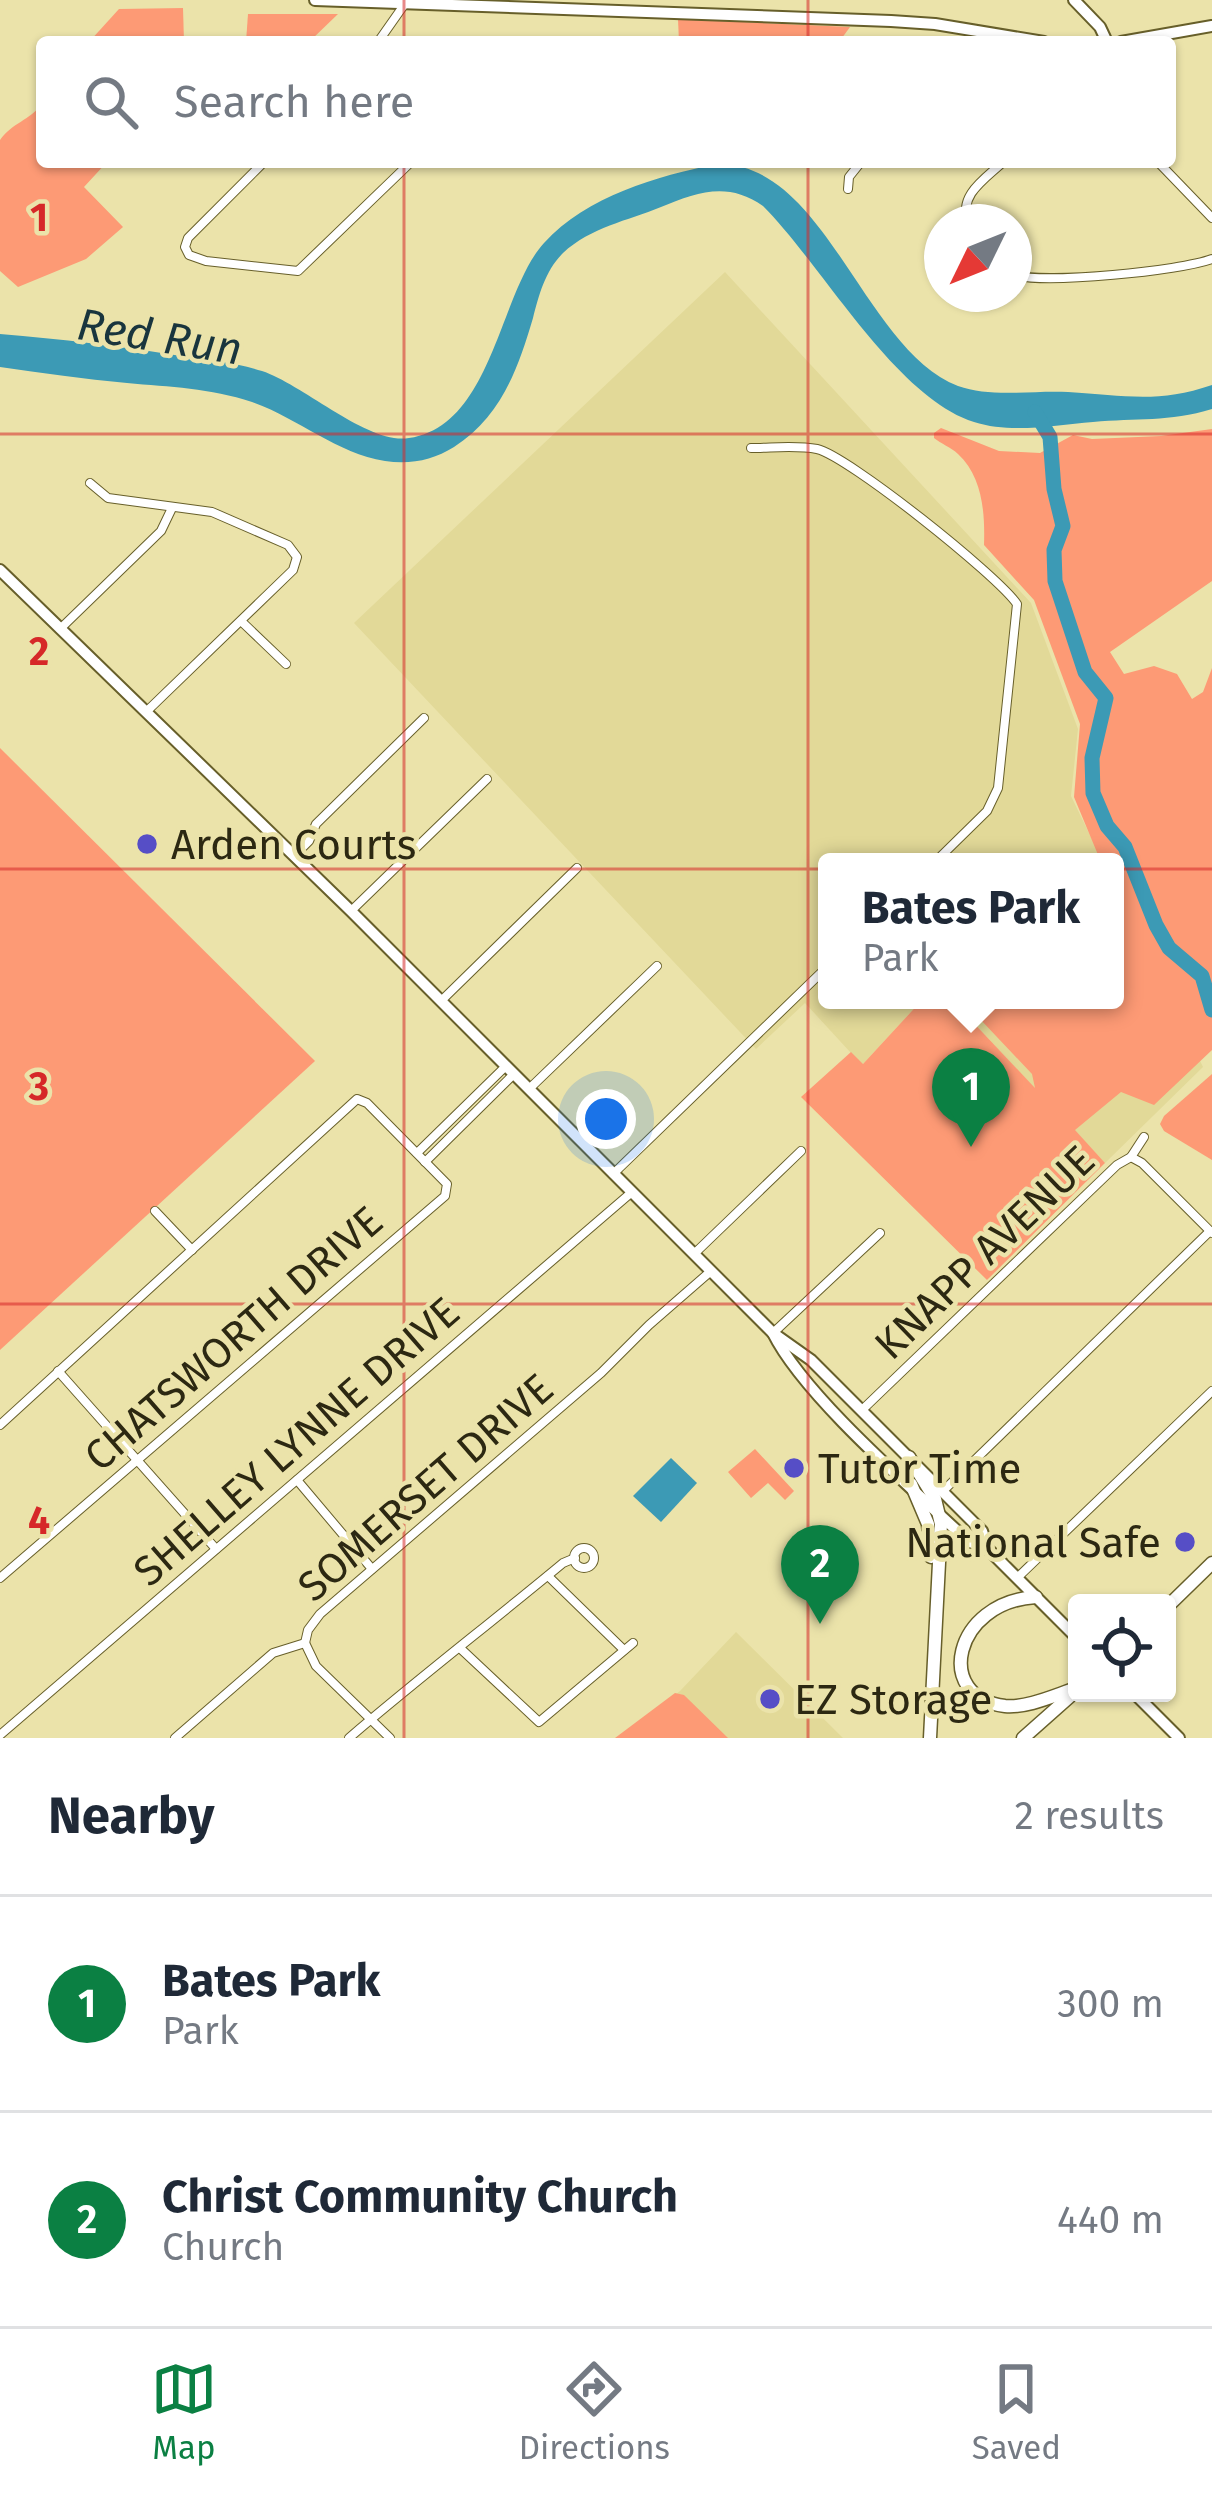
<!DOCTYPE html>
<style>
body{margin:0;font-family:"Fira Sans",sans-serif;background:#f6f6f7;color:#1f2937}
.controls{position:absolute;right:36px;bottom:36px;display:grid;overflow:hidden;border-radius:12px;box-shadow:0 3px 9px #0004}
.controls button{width:108px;height:108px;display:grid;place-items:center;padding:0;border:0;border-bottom:3px solid #e0e1e3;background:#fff;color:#1f2937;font:60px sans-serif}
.compass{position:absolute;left:924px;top:204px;width:108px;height:108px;border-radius:50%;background:#fff;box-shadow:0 3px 9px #0004;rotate:227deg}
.you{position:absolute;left:606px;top:1119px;width:42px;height:42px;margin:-30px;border:9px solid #fff;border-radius:50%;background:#1a73e8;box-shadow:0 0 0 18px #1a73e833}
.badge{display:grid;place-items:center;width:78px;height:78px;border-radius:50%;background:#0b8043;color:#fff;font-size:39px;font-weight:700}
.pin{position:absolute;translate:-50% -99px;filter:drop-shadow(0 3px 6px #0008)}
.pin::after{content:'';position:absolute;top:63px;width:42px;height:36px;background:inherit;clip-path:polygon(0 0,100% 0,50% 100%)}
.popup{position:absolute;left:818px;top:853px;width:306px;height:156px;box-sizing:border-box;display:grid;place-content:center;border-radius:12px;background:#fff;filter:drop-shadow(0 3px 9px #0005);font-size:39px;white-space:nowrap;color:#747a83}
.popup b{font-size:45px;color:#1f2937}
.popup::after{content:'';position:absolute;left:50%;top:100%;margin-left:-24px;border:24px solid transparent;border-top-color:#fff}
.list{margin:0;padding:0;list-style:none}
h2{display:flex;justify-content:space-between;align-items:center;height:156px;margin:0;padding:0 48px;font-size:51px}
h2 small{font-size:39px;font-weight:400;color:#747a83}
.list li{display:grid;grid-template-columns:78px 1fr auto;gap:36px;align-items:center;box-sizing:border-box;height:216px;padding:0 48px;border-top:3px solid #e0e1e3}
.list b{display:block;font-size:45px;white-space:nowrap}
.list p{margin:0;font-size:39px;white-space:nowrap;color:#747a83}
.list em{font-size:39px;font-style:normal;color:#747a83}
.icon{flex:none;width:66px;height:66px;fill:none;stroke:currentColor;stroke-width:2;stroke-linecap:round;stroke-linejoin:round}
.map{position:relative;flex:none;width:1212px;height:1738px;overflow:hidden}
.search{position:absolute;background:#fff;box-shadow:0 3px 9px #0004;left:36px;right:36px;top:36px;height:132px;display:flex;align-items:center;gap:30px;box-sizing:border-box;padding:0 42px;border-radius:12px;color:#747a83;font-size:45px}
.sheet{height:588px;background:#fff}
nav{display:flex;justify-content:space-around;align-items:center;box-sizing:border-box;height:168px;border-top:3px solid #e0e1e3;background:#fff;font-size:33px;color:#747a83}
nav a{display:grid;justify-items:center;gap:6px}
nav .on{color:#0b8043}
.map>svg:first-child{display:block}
.built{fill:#e2d998}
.green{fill:#fd9a75}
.water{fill:#3c9ab5}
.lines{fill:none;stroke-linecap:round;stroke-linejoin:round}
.river{stroke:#3c9ab5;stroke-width:15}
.street-casing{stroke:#675f2a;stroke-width:10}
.secondary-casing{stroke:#675f2a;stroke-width:14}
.primary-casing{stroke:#675f2a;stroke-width:15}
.street{stroke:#fff;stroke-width:8}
.secondary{stroke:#fff;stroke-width:10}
.primary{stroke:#fff;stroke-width:12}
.grid{fill:none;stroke:#d62828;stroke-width:3;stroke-opacity:0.55}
.poi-dot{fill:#564ec6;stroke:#ebe3aa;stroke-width:4.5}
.labels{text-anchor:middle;stroke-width:9;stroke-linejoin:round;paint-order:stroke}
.poi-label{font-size:42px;fill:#2c2812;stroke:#ebe3aa;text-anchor:start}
.street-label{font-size:42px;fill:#2c2812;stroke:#ebe3aa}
.water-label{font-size:45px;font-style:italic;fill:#19353e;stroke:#ebe3aa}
.grid-label{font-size:39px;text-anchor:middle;font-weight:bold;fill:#d62828;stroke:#ebe3aa;stroke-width:9;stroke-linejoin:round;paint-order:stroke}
</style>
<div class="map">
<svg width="1212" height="1738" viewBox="0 0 1212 1738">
<rect width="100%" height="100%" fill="#ebe3aa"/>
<g class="built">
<path d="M725,272L1031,603L1078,729L1071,796L1103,862H827V1000H922L862,1065L805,1003L756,1049L354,623Z"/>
<path d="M1115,886L1203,1067L1105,1163L952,1000H1115Z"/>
<path d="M736,1632L843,1738H621L680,1691Z"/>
</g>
<g class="green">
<path d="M183,8L184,42H89L119,9Z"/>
<path d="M248,14H338L309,42H246Z"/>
<path d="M678,19L850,27L839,42H679Z"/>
<path d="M42,104V162H107L84,187L123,227L86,259L18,287L0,271V140C12,123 30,120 42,104Z"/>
<path d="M941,428L999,451L1040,453L1073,435L1092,439L1161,436L1212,429V581L1110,652L1124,674L1154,666L1177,674L1192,699L1203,692L1212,668V1050L1154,1105L1121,1092L1075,1130L1105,1163L987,1280L801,1097L851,1052L863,1064L922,1000H952L1035,1088L1032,1074L962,1000H1115V862H1101L1074,797L1080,724L1034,600L984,545C985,514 983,477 958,454C951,447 941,444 934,438V433Z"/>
<path d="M0,748L315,1061L0,1350Z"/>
<path d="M1212,1074V1160L1164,1131L1160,1124L1164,1116Z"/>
<path d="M755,1449L794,1491L785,1500L768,1483L751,1498L728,1472Z"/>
<path d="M675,1693L684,1695L728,1738H615Z"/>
</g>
<g class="water">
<path d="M717,164C826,162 863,349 958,386C991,398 1033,390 1068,392C1123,395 1157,404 1212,385V409C1169,422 1136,418 1093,422C1055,425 1011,434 974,422C895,397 822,265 763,206C728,181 697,192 661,207C627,221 591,227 563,253C545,271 539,295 533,318C518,369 501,417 454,447C433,460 410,465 385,461C336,453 298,418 252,402C210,388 170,387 127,383C84,379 42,373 0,367V334C61,339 121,346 181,356C208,360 237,363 262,371C304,385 368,445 409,438C493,426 499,292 544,243C587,196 657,176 717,164Z"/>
<path d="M671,1458L697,1483L661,1522L633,1496Z"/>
</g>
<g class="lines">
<path class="river" d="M1035,412L1050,437L1054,489L1063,526L1054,550L1055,581L1085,672L1106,698L1092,758L1093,793L1107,826L1125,847L1156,925L1169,948L1202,976L1212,1010"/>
<defs>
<g id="street">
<path d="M378,42L404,5"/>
<path d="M264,162L188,238L185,247L189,255L206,261L298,271L411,162"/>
<path d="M1158,162L1212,218"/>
<path d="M848,189L849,177L861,162"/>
<path d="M968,222C958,195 985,179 1003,162"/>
<path d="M1014,275C1046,284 1180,271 1212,259"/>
<path d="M751,448C772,448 796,445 817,449C848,456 997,575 1017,604L998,788L987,811L935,862"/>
<path d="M90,483L108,498L212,512L288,545L297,557L293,570L146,712"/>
<path d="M241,621L286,664"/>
<path d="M60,629L161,531L172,508"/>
<path d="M294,856L309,841L316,824L424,718"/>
<path d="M351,911L487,779"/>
<path d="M441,1001L577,868"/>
<path d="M529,1089L657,966"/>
<path d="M417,1153L506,1066"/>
<path d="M1131,1157L1142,1163L1212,1233"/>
<path d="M425,1162L514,1074"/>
<path d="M613,1174L827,967"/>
<path d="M155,1211L192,1250"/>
<path d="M694,1254L801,1151"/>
<path d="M773,1333L880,1233"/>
<path d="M58,1371L216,1549"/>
<path d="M862,1410L1117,1165L1131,1157L1144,1137"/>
<path d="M0,1425L357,1099L367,1103L447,1184L445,1196L0,1578"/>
<path d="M297,1480L372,1569"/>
<path d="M943,1491L1210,1231"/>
<circle cx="584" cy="1558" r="10"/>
<path d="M548,1576L624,1650"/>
<path d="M1018,1577L1212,1391"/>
<path d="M305,1643L308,1630L320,1614L601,1373L649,1325L711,1271"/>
<path d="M305,1643L316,1666L390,1738"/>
<path d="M461,1649L539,1722L633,1643"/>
<path d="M0,1735L632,1192"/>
<path d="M175,1738L273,1653L305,1643"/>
<path d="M349,1738C419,1678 492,1622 563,1563L575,1558"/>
</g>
<g id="secondary">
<path d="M315,0L891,21L935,24L1044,42"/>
<path d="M1074,0L1100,27L1107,42"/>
<path d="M1121,42L1212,26"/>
<path d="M0,570L351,911L773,1333L811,1360L982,1531L988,1549"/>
<path d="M773,1333C804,1396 914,1490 968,1541L988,1549L1077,1638"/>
<path d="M1134,1693L1179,1738"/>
</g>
<g id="primary">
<path d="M909,1457L935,1499L941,1524L930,1738"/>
<path d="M911,1484L928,1524L931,1557"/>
<path d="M1036,1597C953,1602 933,1698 1005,1706C1028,1708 1055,1695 1077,1688"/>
<path d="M1167,1607L1212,1563"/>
<path d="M1023,1738L1076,1691"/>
</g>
</defs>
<use href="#street" class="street-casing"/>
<use href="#secondary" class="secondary-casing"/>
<use href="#primary" class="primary-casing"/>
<use href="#street" class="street"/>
<use href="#secondary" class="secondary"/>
<use href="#primary" class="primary"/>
</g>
<path class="grid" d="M404,0V42M808,0V42M404,162V1738M808,162V1738M0,434H1212M0,869H1212M0,1304H1212"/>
<g class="poi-dot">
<circle cx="147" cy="844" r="12"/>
<circle cx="794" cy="1468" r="12"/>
<circle cx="1185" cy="1542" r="12"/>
<circle cx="770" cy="1699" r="12"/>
</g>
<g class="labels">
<g class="poi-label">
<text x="171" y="859">Arden Courts</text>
<text x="818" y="1483">Tutor Time</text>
<text x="1161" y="1557" text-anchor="end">National Safe</text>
<text x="794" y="1714">EZ Storage</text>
</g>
<g class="street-label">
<text transform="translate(984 1252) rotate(-44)" y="15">KNAPP AVENUE</text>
<text transform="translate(233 1338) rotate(-41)" y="15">CHATSWORTH DRIVE</text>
<text transform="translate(296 1441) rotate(-41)" y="15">SHELLEY LYNNE DRIVE</text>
<text transform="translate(425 1487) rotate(-41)" y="15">SOMERSET DRIVE</text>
</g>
<g class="water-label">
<text transform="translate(160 336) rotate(9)" y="16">Red Run</text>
</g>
</g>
<g class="grid-label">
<text x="39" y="231">1</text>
<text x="39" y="665">2</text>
<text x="39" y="1100">3</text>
<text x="39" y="1534">4</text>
</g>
</svg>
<div class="controls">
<button><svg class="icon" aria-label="locate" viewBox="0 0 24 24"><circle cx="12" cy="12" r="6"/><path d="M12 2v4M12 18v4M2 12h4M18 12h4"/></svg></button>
</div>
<svg class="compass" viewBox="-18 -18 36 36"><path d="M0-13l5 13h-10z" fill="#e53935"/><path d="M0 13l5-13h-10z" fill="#747a83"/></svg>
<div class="you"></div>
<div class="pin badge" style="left:971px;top:1147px">1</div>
<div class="popup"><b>Bates Park</b>Park</div>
<div class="pin badge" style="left:820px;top:1624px">2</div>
<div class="search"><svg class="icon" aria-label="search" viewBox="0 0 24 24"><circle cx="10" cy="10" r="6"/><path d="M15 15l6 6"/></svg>Search here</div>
</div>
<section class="sheet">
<h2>Nearby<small>2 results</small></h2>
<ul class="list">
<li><span class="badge">1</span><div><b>Bates Park</b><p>Park</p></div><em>300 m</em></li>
<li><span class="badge">2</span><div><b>Christ Community Church</b><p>Church</p></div><em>440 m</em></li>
</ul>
</section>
<nav>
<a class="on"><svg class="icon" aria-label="map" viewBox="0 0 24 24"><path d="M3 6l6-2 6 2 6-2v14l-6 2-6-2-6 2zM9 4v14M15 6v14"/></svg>Map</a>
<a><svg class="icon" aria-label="directions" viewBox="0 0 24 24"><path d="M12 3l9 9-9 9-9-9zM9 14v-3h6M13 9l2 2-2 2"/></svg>Directions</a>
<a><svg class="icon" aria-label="saved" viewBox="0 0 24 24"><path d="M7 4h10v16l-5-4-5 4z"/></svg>Saved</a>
</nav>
